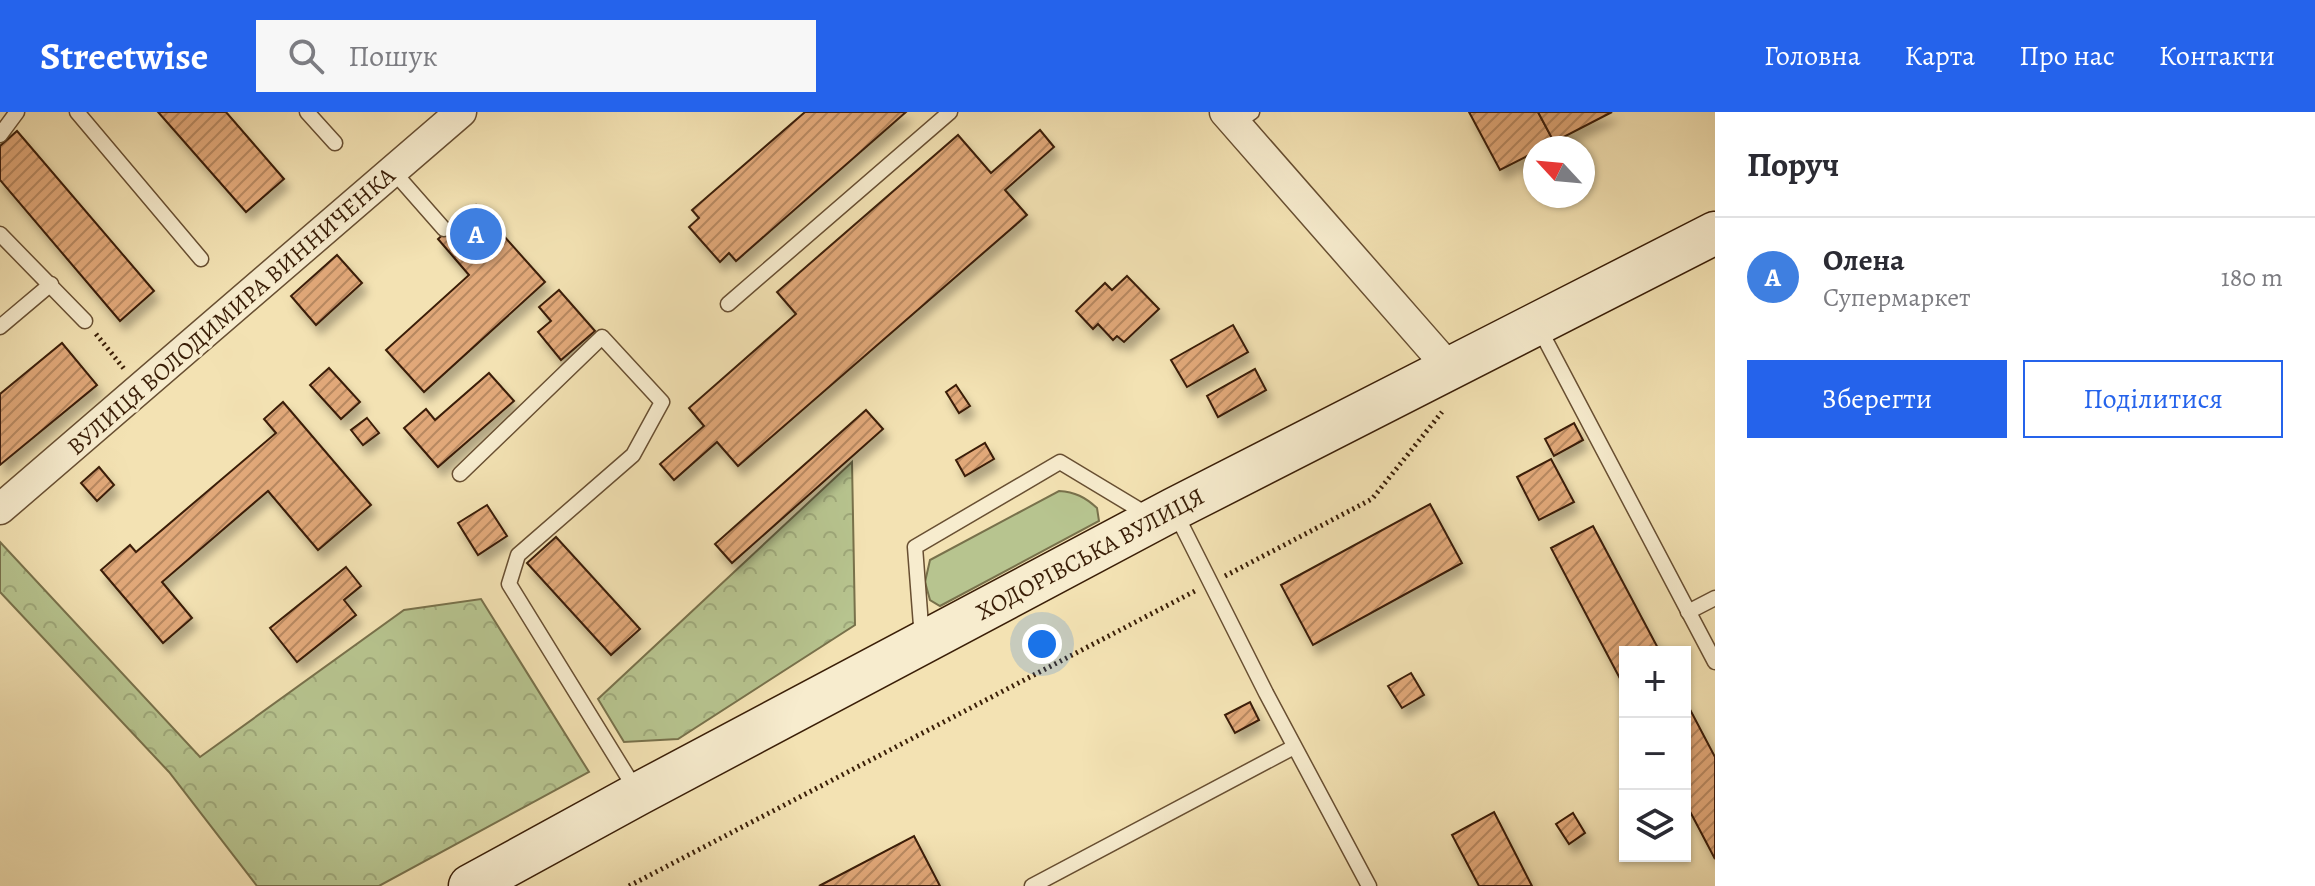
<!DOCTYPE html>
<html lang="uk">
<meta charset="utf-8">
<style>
body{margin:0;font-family:Alegreya,serif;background:#f7f7f7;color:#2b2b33}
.controls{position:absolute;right:24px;bottom:24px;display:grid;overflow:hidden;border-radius:0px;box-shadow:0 2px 6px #0004}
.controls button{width:72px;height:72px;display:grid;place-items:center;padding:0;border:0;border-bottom:2px solid #e1e1e2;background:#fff;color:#2b2b33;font:40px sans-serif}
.compass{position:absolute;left:1523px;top:24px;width:72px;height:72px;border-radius:50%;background:#fff;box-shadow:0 2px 6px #0004;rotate:296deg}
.you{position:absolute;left:1042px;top:532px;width:28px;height:28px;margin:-20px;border:6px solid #fff;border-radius:50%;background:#1a73e8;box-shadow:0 0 0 12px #1a73e833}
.badge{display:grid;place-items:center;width:52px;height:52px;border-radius:50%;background:#2563eb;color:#fff;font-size:26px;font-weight:700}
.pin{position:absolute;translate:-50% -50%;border:4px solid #fff;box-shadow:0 2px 8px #0006}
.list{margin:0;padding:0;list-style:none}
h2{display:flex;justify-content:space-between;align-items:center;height:104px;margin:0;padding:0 32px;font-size:34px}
h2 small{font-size:26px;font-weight:400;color:#7c7c81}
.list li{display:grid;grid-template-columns:52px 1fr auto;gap:24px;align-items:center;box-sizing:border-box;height:120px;padding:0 32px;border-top:2px solid #e1e1e2}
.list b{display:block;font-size:30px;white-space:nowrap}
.list p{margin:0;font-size:26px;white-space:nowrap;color:#7c7c81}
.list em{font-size:26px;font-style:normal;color:#7c7c81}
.actions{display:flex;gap:16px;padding:24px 32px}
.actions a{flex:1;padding:18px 0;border:2px solid #2563eb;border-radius:0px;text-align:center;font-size:28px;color:#2563eb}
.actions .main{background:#2563eb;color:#fff}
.icon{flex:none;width:44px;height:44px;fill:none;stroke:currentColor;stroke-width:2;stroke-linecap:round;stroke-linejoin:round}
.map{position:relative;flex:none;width:1715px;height:774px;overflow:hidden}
header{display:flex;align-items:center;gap:48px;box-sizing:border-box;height:112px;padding:0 40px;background:#2563eb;color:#fff}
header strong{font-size:38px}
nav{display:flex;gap:44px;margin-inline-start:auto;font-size:28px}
.search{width:560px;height:72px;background:#f7f7f7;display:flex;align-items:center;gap:20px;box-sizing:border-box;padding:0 28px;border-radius:0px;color:#7c7c81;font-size:30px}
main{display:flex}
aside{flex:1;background:#fff}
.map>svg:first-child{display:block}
.green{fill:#b7c48f;stroke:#78714b;stroke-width:2}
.forest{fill:url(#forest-crowns);stroke:#78714b;stroke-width:2}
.building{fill:url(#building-hatch);stroke:#3a1e07;stroke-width:2;filter:url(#shadow)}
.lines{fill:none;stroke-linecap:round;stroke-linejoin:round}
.lane-casing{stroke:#684f32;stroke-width:17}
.street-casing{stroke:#684f32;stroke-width:33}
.secondary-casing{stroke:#3a1e07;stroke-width:45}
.path{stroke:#3a1e07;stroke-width:5;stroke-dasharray:2 4;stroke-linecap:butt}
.lane{stroke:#f7ecce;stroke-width:14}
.street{stroke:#f7ecce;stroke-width:30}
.secondary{stroke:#f7ecce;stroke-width:42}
.labels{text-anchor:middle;stroke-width:6;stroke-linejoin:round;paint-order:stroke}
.street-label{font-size:24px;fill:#3a1e07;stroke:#f7ecce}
</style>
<header>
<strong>Streetwise</strong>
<div class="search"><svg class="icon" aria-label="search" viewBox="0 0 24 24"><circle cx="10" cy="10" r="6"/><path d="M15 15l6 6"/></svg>Пошук</div>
<nav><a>Головна</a><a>Карта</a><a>Про нас</a><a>Контакти</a></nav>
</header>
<main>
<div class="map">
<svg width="1715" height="774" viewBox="0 0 1715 774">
<defs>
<pattern id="forest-crowns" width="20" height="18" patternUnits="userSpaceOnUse" patternTransform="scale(2)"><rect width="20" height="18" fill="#b7c48f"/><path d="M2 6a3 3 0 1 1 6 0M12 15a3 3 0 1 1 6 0" fill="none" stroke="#9ea87a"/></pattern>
<pattern id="building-hatch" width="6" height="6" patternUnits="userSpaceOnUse" patternTransform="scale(2)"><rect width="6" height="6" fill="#e1a879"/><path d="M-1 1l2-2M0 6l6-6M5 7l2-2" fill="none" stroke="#b78861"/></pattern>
<filter id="shadow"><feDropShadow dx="5" dy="9" stdDeviation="4" flood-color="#0004"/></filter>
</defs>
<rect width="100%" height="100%" fill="#f3e2b3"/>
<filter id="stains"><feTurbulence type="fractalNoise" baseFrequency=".0025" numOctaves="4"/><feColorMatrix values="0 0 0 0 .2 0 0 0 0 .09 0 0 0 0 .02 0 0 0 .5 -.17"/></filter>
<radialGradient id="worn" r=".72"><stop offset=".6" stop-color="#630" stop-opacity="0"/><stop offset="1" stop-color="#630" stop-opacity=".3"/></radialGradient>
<path class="green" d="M1059,379C1075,380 1085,385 1097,396L1099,409L940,494L930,488L925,470L930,448Z"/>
<g class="forest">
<path d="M852,350L855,513L678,627L624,630L598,587Z"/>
<path d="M0,430L200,645L404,498L481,487L589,660L379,774H257L169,660L0,480Z"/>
</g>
<g class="building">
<path d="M158,0H226L284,67L246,100Z"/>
<path d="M805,0H906L736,149L729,141L720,150L689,115L699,106L692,98Z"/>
<path d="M1469,0H1538L1554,30L1543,36H1535V40L1500,58Z"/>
<path d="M1538,0H1612L1554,30Z"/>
<path d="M1040,18L1054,35L1005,78L1027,103L738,354L717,330L674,368L660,352L704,314L689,296L796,202L777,180L958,23L991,61Z"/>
<path d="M17,19L154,179L120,209L0,68V34Z"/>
<path d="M476,93L545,170L424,280L386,238L469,163L438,127Z"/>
<path d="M337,143L362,171L316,213L291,184Z"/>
<path d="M1127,164L1159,197L1124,230L1117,224L1113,228L1098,212L1093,217L1076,199L1105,171L1112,178Z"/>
<path d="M559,178L595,219L561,248L538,220L551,209L539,195Z"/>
<path d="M1233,213L1248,240L1187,275L1171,248Z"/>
<path d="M62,231L97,273L0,353V282Z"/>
<path d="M329,256L360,290L341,307L310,273Z"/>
<path d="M1255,257L1266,278L1218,305L1207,284Z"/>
<path d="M489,261L514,289L438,355L404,316L426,297L435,308Z"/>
<path d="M956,273L970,294L959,301L946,280Z"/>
<path d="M283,290L371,393L318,438L268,379L162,470L192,506L163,531L101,458L130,433L136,440L276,321L264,307Z"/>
<path d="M866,298L883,317L732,451L715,432Z"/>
<path d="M367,306L379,321L363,333L351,318Z"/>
<path d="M1574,311L1583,328L1554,344L1545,327Z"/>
<path d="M985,331L994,347L965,364L956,348Z"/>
<path d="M1551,347L1574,390L1539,408L1517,365Z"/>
<path d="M99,355L114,373L97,389L81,371Z"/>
<path d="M1430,392L1462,451L1313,533L1281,473Z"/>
<path d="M487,393L507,424L478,443L458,411Z"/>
<path d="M1593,414L1660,540H1625V576L1551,436Z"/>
<path d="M556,425L640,517L611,543L527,451Z"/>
<path d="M346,455L361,474L344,488L356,503L297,550L270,516Z"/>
<path d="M1411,561L1424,583L1402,596L1388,574Z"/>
<path d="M1685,588L1715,645V747L1685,690Z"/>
<path d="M1250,590L1259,608L1235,621L1225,603Z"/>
<path d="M1494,700L1532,774H1479L1452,723Z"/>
<path d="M1573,701L1585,721L1569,732L1556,712Z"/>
<path d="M914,724L940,774H819Z"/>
</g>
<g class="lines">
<defs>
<g id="lane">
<path d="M77,0L201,147"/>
<path d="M307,0L335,31"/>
<path d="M1235,12L1252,0"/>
<path d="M0,23L17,0"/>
<path d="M393,59L444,117"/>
<path d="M0,122L85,209"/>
<path d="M728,192L950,0"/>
<path d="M1538,214L1715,550"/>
<path d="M0,215L51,172"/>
<path d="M460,362L602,225L662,290L633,343L518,443L509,472L636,678"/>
<path d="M1176,402L1266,581L1369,774"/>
<path d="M1688,500L1715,486"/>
<path d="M922,527L915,435L1060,350L1148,403"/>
<path d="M1032,774L1294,635"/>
</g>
<g id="street">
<path d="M1225,0L1450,257"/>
<path d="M0,397L461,0"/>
</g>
<path id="secondary" d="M470,774L638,682L1174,397L1715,121"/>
</defs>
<use href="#lane" class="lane-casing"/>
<use href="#street" class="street-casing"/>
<use href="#secondary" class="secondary-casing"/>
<g class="path">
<path d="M96,222L125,258"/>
<path d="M1225,464L1372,387L1442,300"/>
<path d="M629,774L1195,479"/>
</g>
<use href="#lane" class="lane"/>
<use href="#street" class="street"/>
<use href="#secondary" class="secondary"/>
</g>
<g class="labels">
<g class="street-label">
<text transform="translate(231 199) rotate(-41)" y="8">ВУЛИЦЯ ВОЛОДИМИРА ВИННИЧЕНКА</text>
<text transform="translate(1090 442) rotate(-28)" y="8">ХОДОРІВСЬКА ВУЛИЦЯ</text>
</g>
</g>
<rect width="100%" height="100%" filter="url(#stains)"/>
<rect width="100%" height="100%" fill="url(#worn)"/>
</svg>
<div class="controls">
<button>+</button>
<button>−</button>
<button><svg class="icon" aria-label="layers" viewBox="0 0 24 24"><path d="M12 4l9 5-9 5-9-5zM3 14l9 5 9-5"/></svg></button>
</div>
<svg class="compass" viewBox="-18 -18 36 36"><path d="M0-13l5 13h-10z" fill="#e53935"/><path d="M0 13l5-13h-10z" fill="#7c7c81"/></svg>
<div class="you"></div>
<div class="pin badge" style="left:476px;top:122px;background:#3f7fe0">A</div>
</div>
<aside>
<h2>Поруч<small></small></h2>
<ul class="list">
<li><span class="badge" style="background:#3f7fe0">A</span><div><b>Олена</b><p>Супермаркет</p></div><em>180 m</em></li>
</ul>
<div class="actions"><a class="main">Зберегти</a><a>Поділитися</a></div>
</aside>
</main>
